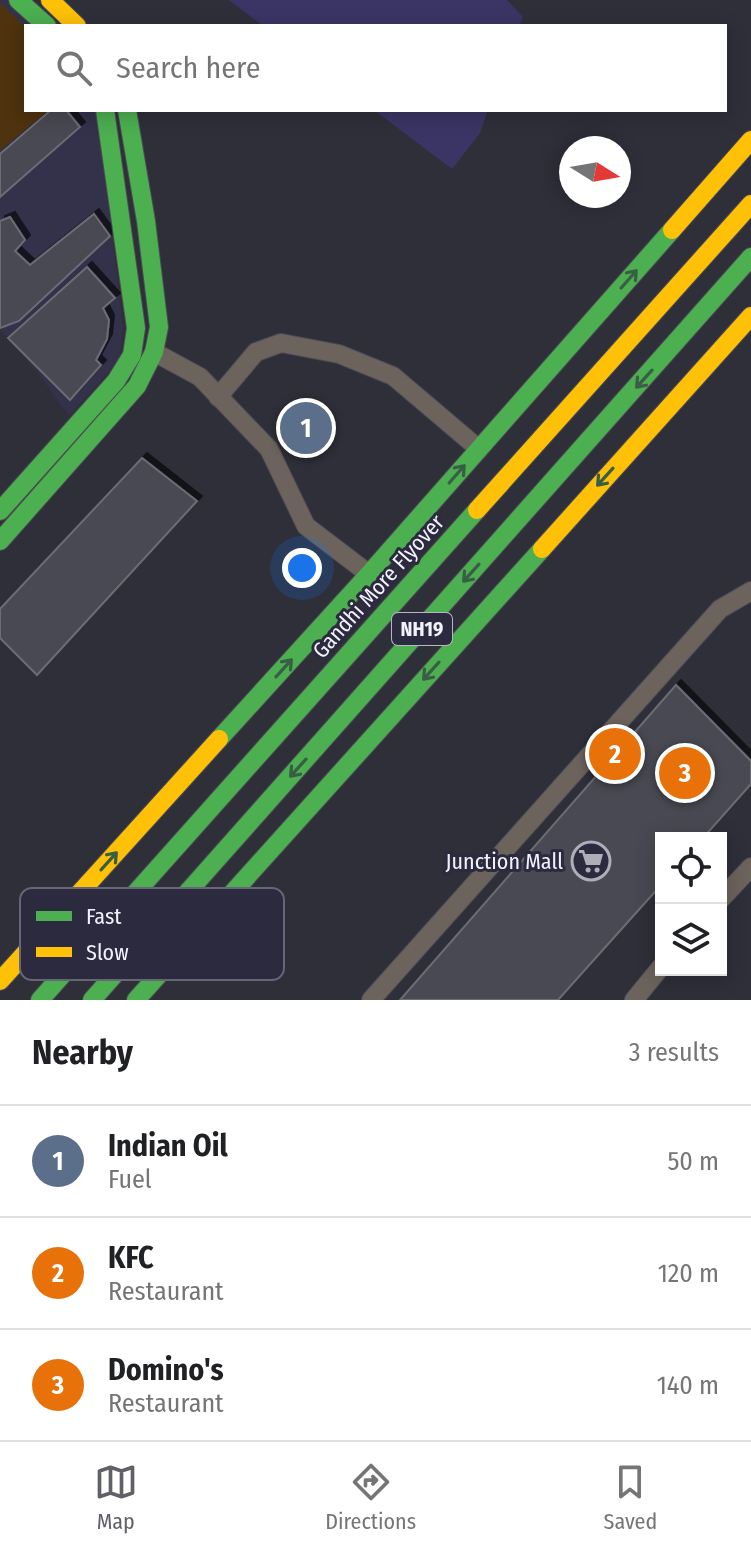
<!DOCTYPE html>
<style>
body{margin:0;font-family:"Fira Sans Condensed",sans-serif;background:#f6f6f6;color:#202124}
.controls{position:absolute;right:24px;bottom:24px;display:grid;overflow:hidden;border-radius:0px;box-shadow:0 4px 20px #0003}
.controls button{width:72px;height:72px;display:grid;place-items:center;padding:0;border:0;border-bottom:2px solid #e0e0e0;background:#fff;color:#202124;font:40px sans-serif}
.compass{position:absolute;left:559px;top:136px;width:72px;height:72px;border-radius:50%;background:#fff;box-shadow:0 4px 20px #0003;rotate:101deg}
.you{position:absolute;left:302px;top:568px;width:28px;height:28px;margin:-20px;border:6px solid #fff;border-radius:50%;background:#1a73e8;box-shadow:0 0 0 12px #1a73e833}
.badge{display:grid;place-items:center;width:52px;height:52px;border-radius:50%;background:#606067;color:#fff;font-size:26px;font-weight:700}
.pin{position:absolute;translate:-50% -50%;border:4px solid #fff;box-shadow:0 2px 8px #0006}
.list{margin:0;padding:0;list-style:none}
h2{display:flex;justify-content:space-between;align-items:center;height:104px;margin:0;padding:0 32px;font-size:34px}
h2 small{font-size:26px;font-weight:400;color:#757577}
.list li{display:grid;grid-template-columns:52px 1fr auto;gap:24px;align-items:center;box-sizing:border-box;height:112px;padding:0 32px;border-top:2px solid #e0e0e0}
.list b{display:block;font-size:30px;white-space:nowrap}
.list p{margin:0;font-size:26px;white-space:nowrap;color:#757577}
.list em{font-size:26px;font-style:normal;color:#757577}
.icon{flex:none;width:44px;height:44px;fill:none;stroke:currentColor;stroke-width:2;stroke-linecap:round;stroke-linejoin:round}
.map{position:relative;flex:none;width:751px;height:1000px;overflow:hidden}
.search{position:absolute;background:#fff;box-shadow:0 4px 20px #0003;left:24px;right:24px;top:24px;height:88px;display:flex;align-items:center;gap:20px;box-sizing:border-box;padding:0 28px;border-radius:0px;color:#757577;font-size:30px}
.sheet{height:440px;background:#fff}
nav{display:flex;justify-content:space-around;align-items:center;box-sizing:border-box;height:112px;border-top:2px solid #e0e0e0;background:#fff;font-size:22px;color:#757577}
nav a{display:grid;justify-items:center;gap:4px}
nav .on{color:#606067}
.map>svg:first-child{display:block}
.built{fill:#34324b}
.green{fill:#4f320e}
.water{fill:#3b3565}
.building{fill:#484852;stroke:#6c6c75;stroke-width:2;filter:url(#shadow)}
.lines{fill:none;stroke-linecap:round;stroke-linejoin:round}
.street-casing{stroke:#4b4b54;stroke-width:20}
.fast-casing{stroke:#4b4b54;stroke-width:20}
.slow-casing{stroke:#4b4b54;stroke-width:20}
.street{stroke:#6c635c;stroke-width:18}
.fast{stroke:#4caf50;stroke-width:18}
.slow{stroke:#ffc107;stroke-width:18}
.oneway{stroke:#385f46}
.labels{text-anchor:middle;stroke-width:6;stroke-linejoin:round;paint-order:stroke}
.shield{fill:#2b2a3f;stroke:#b6b6c4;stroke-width:2}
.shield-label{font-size:20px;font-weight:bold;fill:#f2f2fd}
.street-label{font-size:22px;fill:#f2f2fd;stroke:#2b2a3f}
.poi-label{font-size:22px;fill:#f2f2fd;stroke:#2b2a3f;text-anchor:end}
.key{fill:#2b2a3f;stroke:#676678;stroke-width:2}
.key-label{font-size:22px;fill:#f2f2fd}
</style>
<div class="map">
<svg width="751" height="1000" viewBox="0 0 751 1000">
<defs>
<filter id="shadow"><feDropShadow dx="5" dy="-5" stdDeviation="0" flood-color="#0009"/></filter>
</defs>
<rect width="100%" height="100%" fill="#2f2f3a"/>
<path class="built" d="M0,0H9L38,26H26V110H98L123,330L119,360L69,416L38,373L0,329Z"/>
<path class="green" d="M0,3L26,27V110H50L0,150Z"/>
<g class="water">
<path d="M229,0H507L523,17L519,26H263Z"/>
<path d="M374,110H488L480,133L452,169Z"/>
</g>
<g class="building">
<path d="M51,110H66L80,127L0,197V154Z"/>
<path d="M94,214L110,236L19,321L0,328V221L10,217L25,240L15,251L30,265Z"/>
<path d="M87,267L115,298L103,308L109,320L107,339L96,360L101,365L70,400L8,338Z"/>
<path d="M142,458L197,501L37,675L0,638V609Z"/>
<path d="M676,685L751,761V784L703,838H661V885L558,1000H400Z"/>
</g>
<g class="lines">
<defs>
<g id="street">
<path d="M154,352L200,377L269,449L306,526L369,574"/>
<path d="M218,397L256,352L281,343L339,354L393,376L479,449"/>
<path d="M721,899L751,867"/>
<path d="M371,1000L720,609L751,591"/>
<path d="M634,1000L661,967"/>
</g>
<g id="fast">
<path d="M18,0L47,26"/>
<path d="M0,511L116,381L132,355L136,328L105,110"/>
<path d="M0,541L137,386L154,352L159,327L146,221L127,110"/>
<path d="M219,739L369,574L672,230"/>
<path d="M40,1000L477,510"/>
<path d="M92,1000L751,257"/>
<path d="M136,1000L542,549"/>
</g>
<g id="slow">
<path d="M50,0L77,26"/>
<path d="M672,230L751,140"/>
<path d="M477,510L751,204"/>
<path d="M542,549L751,316"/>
<path d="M0,981L219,739"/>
</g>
</defs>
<use href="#street" class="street-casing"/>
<use href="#fast" class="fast-casing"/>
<use href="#slow" class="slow-casing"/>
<use href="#street" class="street"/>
<use href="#fast" class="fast"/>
<use href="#slow" class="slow"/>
</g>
<defs><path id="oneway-shaft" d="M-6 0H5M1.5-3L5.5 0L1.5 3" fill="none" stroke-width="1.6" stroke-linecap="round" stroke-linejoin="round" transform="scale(2)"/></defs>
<g class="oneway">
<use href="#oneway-shaft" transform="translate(629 279) rotate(-49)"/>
<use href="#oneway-shaft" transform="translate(644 379) rotate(132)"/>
<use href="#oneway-shaft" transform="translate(457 474) rotate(-49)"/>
<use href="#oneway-shaft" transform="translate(605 477) rotate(132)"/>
<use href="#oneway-shaft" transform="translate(471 573) rotate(132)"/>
<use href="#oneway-shaft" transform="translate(284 668) rotate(-48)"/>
<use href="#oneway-shaft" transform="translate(431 671) rotate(132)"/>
<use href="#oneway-shaft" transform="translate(298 768) rotate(132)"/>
<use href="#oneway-shaft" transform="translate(109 861) rotate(-48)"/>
</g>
<defs>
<symbol id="supermarket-ring" viewBox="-11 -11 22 22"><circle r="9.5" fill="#2b2a3f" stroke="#aeaeb9" stroke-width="1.5"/><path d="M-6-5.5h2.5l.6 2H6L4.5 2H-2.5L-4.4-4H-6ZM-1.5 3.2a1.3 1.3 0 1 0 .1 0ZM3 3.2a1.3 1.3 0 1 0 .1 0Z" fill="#aeaeb9"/></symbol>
</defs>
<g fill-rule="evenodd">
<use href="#supermarket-ring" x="569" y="839" width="44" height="44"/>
</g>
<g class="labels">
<rect class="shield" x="392" y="613" width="60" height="32" rx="6"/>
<g class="shield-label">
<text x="422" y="636">NH19</text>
</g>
<g class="street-label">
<text transform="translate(378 586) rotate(-48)" y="8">Gandhi More Flyover</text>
</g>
<g class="poi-label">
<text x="563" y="869">Junction Mall</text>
</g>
</g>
<rect x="20" y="888" width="264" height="92" rx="12" class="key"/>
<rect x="36" y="911" width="36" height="10" fill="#4caf50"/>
<rect x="36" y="947" width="36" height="10" fill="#ffc107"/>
<g class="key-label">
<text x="86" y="924">Fast</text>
<text x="86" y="960">Slow</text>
</g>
</svg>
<div class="controls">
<button><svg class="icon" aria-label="locate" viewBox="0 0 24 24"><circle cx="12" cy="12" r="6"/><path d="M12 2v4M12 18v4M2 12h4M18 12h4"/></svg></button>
<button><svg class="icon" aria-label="layers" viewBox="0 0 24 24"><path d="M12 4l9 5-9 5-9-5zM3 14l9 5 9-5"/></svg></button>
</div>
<svg class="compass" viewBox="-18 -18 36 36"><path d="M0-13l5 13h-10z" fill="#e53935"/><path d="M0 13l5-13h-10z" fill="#757577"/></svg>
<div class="you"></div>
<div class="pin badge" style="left:306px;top:428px;background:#5c6f8a">1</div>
<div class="pin badge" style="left:615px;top:754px;background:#e8710a">2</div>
<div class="pin badge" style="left:685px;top:773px;background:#e8710a">3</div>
<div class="search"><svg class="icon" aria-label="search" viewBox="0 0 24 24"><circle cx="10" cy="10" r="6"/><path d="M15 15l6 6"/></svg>Search here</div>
</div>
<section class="sheet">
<h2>Nearby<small>3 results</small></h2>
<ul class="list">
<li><span class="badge" style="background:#5c6f8a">1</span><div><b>Indian Oil</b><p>Fuel</p></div><em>50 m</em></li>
<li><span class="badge" style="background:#e8710a">2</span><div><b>KFC</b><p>Restaurant</p></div><em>120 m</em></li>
<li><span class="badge" style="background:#e8710a">3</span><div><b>Domino's</b><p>Restaurant</p></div><em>140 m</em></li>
</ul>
</section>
<nav>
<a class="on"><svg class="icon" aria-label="map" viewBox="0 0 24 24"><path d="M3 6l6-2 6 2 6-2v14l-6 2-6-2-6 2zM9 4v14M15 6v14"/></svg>Map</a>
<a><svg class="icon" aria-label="directions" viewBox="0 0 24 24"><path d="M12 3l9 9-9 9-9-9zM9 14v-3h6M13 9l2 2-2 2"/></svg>Directions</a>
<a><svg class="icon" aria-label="saved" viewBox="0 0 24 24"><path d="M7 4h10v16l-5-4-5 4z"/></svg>Saved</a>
</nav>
